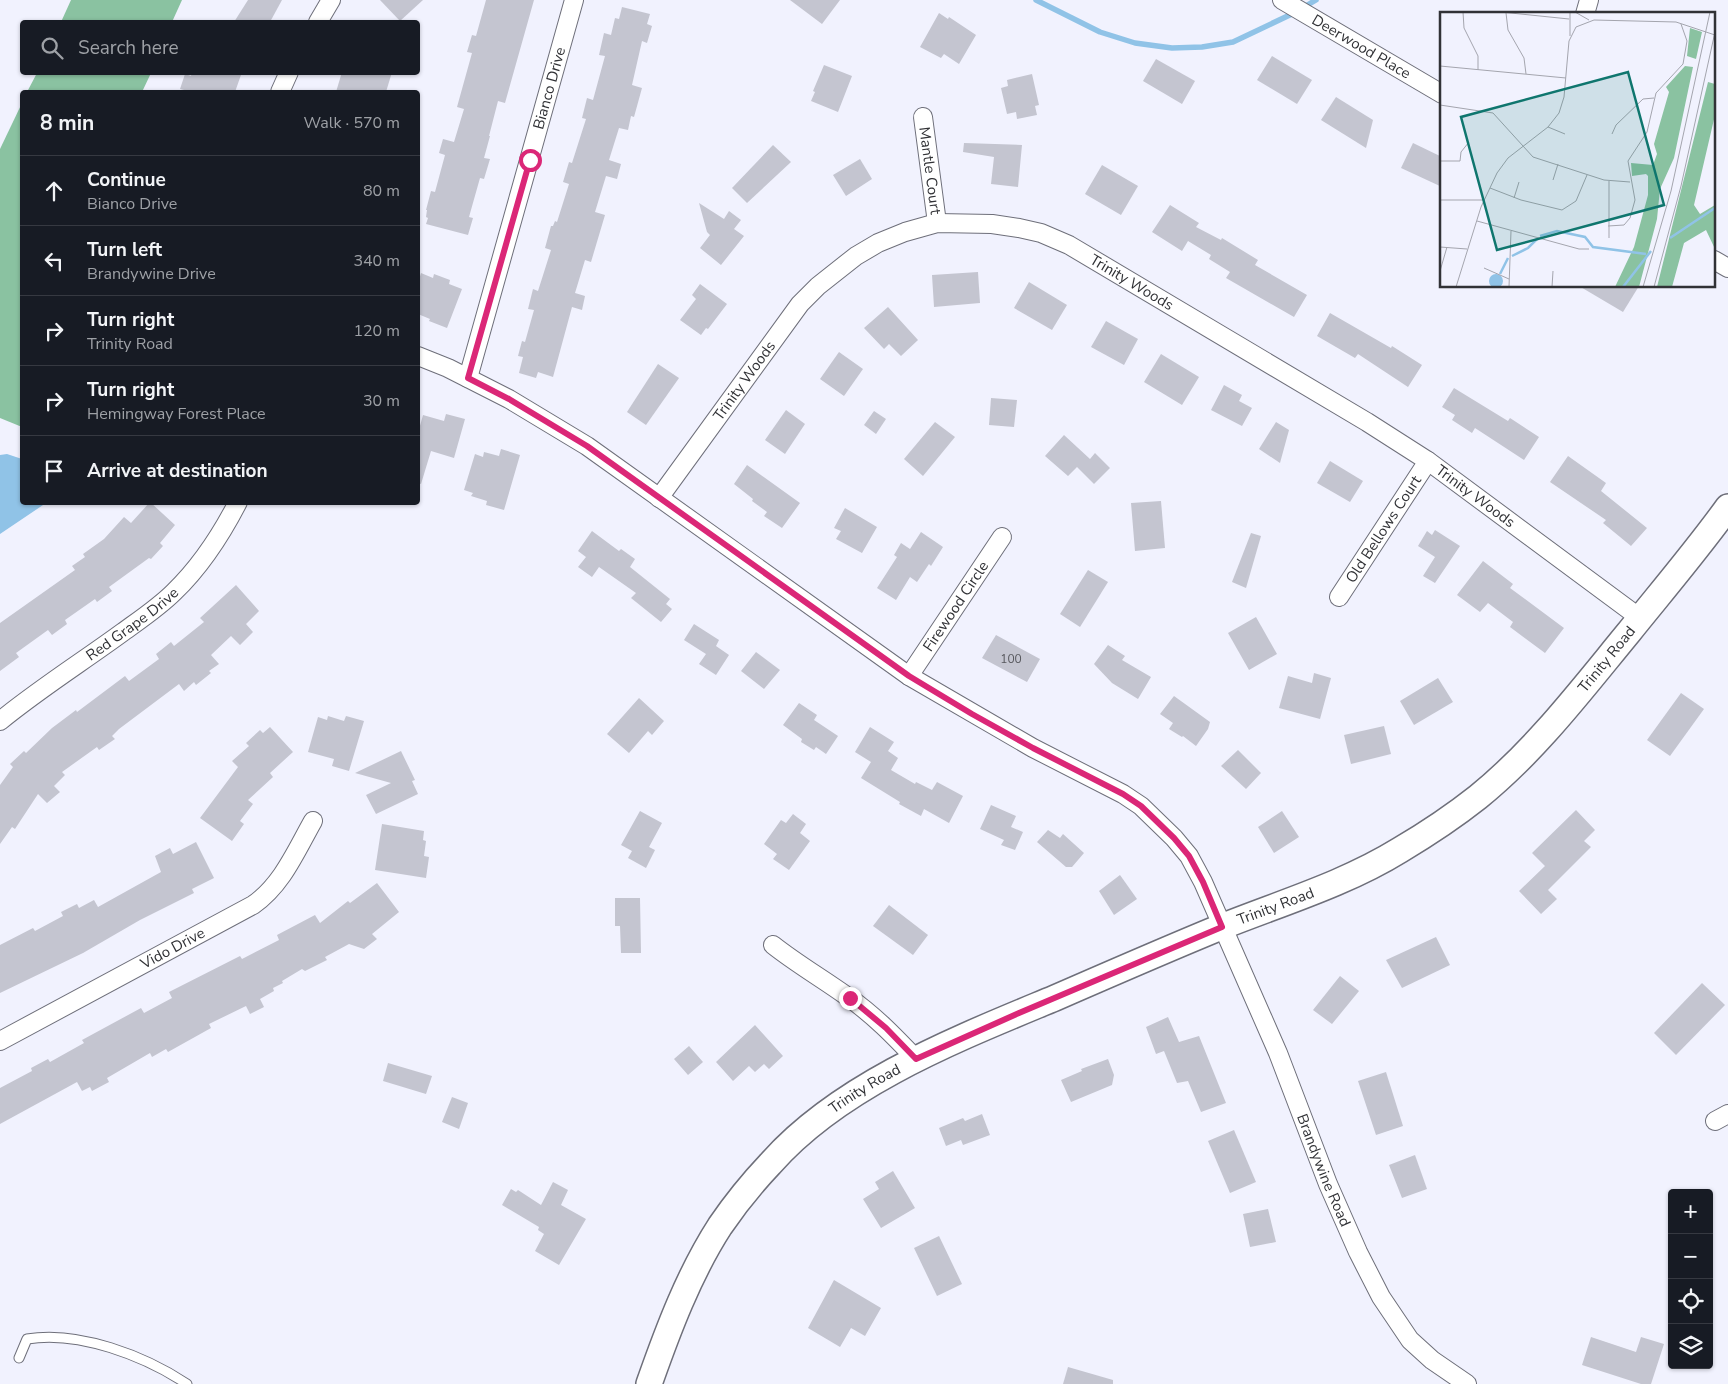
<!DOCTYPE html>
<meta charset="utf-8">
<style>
body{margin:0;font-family:"Nunito Sans",sans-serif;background:#242831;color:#f1f3f6}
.controls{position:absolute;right:15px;bottom:15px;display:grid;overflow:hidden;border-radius:5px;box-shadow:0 1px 4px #0004}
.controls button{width:45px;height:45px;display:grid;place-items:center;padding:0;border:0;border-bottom:1px solid #363941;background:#171b24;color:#f1f3f6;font:25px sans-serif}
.stop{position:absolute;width:15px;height:15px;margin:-11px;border:4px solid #db2777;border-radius:50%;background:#fff}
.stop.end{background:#db2777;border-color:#fff;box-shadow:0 1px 5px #0008}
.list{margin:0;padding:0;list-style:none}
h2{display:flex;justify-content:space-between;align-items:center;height:65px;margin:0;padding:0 20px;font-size:21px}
h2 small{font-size:16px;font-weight:400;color:#9ea1a6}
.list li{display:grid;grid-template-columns:32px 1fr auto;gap:15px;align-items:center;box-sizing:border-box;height:70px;padding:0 20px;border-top:1px solid #363941}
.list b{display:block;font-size:19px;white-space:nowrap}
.list p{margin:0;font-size:16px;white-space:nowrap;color:#9ea1a6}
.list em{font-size:16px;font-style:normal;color:#9ea1a6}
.icon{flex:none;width:28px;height:28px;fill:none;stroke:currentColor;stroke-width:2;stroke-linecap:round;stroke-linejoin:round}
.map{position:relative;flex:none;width:1728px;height:1384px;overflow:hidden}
.search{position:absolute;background:#171b24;box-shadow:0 1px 4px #0004;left:20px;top:20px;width:400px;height:55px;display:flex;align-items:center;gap:12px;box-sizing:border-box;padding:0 18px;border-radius:5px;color:#9ea1a6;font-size:19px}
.panel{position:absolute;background:#171b24;box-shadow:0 1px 4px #0004;left:20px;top:90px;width:400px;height:415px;border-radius:5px}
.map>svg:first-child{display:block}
.forest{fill:#8ac2a1}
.water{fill:#90c3e7}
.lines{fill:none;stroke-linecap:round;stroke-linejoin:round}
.stream{stroke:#90c3e7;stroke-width:5.5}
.building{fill:#c4c5d0}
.lane-casing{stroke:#6e6f7a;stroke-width:11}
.street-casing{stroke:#6e6f7a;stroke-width:20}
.secondary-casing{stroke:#6e6f7a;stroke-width:28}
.lane{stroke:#fff;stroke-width:9}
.street{stroke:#fff;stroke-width:18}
.secondary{stroke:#fff;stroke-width:25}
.route{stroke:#db2777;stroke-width:6}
.labels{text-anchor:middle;stroke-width:4;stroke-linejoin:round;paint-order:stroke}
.number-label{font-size:12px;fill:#56575c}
.street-label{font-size:15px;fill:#313236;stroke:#f1f2fe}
.inset-river{fill:none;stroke:#90c3e7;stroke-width:2.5}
.inset-road{fill:none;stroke:#a4a5ae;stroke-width:1}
.view{fill:#0f766e;fill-opacity:0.15;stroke:#0f766e;stroke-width:2.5}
.inset-edge{fill:none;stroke:#313236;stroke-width:2.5}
</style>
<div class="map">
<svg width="1728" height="1384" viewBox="0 0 1728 1384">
<rect width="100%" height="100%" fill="#f1f2fe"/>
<g class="forest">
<path d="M71,0H182L172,22H61Z"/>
<path d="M37,73V72L151,73L142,92H27Z"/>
<path d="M22,103V427L0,418V149Z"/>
</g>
<path class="water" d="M7,454L22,459V502L46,503L0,534V455Z"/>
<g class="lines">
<path class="stream" d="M1036,0L1100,32L1135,43L1172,48L1202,47L1233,42L1294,13L1316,0"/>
</g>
<g class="building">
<path d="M248,0H282L270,22H234Z"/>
<path d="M380,0H423L400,21Z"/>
<path d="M486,0H534L505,103L498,101L489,136H490L484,158L490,159L484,179L480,178L469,217L473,218L468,235L426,224L428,218L426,217L427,210H426L431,191L435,192L445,155L439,153L443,139L454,142L464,109L457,107L472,53L467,52L472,35L476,36Z"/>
<path d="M790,0H840L822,24Z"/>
<path d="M622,7L650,14L647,24L652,26L647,43L642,41L632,85L642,88L634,117L631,116L628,130L619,128L609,160L621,164L617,179L606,176L595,212L605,215L591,262L585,260L575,293L585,296L582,310L572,307L553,377L538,372L536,378L519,373L523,357L518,356L522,341L525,342L534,310L528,309L533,289L538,291L551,250L545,248L551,226H553L555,221L557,222L569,184L563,182L569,162L572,163L586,119L582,118L587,98L593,100L605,56L599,55L604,33L611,35L615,18L619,19Z"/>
<path d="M939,13L948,19L949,17L976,35L959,64L944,54L941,58L920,47Z"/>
<path d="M1272,56L1312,80L1297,104L1257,80Z"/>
<path d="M1156,59L1195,81L1182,104L1143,81Z"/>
<path d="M824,65L852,76L838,112L811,101L815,92L813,91Z"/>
<path d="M192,72H242L235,92H192L180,89L185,74L191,76Z"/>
<path d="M342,72H392L386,92H336Z"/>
<path d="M1032,74L1039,105L1035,106L1037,115L1017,119L1016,112L1007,114L1001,88L1008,86L1007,80Z"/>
<path d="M1336,97L1373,120L1366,148L1321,120Z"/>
<path d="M964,143L1022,145L1018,187L991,184L994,157L963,152Z"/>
<path d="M1413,143L1442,157V187L1401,168Z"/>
<path d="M773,145L791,162L747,203L732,188Z"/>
<path d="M860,159L872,179L846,196L833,175Z"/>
<path d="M1102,165L1138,186L1121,215L1085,194Z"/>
<path d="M699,203L724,219L729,211L741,220L734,229L744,236L721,265L700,248L710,235L707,232Z"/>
<path d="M1170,205L1199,223L1196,227L1221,240L1222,238L1258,260L1255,265L1307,295L1294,317L1226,278L1230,272L1209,259L1211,255L1188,241L1182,251L1152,232Z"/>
<path d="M978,272L980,303L934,307L932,275Z"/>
<path d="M421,273L433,278L434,274L450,280L449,284L462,289L447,328L429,321L430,319L418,314V283Z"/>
<path d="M1029,282L1067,305L1052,330L1014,308Z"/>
<path d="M700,284L727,304L708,329L706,328L701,335L680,320L696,299L692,295Z"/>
<path d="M1579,286H1639L1623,312Z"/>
<path d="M888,307L918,340L901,356L889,344L884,349L864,328Z"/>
<path d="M1330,313L1391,348L1392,346L1422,365L1408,387L1358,354L1355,358L1317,336Z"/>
<path d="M1106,321L1138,339L1124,365L1091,347Z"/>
<path d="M839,352L863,369L844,396L820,379Z"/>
<path d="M1161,354L1199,377L1182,405L1144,382Z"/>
<path d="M658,364L679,378L646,425L627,412Z"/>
<path d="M1224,385L1242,395L1239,401L1252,408L1242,426L1211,410Z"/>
<path d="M1454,388L1508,421L1510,418L1539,437L1524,460L1475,428L1472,433L1452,420L1455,415L1442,407Z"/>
<path d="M991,398L1017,400L1014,427L989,425Z"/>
<path d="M786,410L805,424L785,454L765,440Z"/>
<path d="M874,411L886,419L876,434L864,425Z"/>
<path d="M446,414L465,419L454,458L431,451L421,484L418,483V433L423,415L444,421Z"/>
<path d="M935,422L955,437L923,476L904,459Z"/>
<path d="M1276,422L1289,430L1280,463L1259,449Z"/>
<path d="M1064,435L1090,459L1095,453L1110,468L1094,484L1077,467L1068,476L1045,456Z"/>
<path d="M501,449L520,455L504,510L486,505L487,501L471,496L473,493L464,490L475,454L483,457L484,452L499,456Z"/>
<path d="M1568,456L1606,483L1601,491L1647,528L1631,546L1603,523L1606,520L1550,482Z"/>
<path d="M1330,461L1363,481L1350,502L1317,483Z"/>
<path d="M747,465L800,503L782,528L764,516L767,512L752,501L753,499L734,484Z"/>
<path d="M1161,501L1165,548L1135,551L1131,503Z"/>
<path d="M150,502L175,525L160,543L163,546L151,559L149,558L109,587L112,591L97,602L95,599L65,620L67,624L52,635L48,630L16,653L19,657L0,671V623L75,570L72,566L85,557L83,554L104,539L124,517L131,523Z"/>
<path d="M845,508L877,527L862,553L836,539L841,531L834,528Z"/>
<path d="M1435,530L1460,546L1435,583L1423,576L1435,557L1418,546L1427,531L1432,535Z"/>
<path d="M592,531L619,551L621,549L635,559L630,567L670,599L666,604L672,609L661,622L631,598L636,593L599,567L592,577L578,567L586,557L578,551Z"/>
<path d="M921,532L943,547L931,566L929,564L917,582L910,577L896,600L877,588L897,557L894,555L901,543L910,549Z"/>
<path d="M1251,533L1261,536L1246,588L1232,582Z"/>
<path d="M1483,561L1513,584L1510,588L1564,628L1545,653L1510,627L1513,622L1488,603L1480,612L1457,595Z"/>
<path d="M1088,570L1108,582L1080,627L1060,614Z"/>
<path d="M236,585L259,611L246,624L253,632L240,645L231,636L211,655L219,664L209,671L211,673L196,685L194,682L184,691L179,684L119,729L112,736L115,739L99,750L97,747L62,772L65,775L54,786L60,792L47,803L38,794L15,829L12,827L0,844V785L13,767L10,764L24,751L26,753L52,728L76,710L77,712L125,676L129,681L159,659L156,654L171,642L174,646L204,622L200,618Z"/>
<path d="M1256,617L1277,654L1249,670L1228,633Z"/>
<path d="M694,624L719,640L716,646L729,655L716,675L699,664L706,654L684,640Z"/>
<path d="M996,635L1040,659L1027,682L982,658Z"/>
<path d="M1108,645L1125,656L1122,660L1151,677L1138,699L1112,683L1094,664Z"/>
<path d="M756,652L780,670L764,689L741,671Z"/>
<path d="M1314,673L1331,678L1320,719L1279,708L1288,676L1312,683Z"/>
<path d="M1438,678L1453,702L1414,725L1400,701Z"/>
<path d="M1681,693L1704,709L1670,756L1647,740Z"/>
<path d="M1174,696L1210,722L1208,729L1196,746L1183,736L1182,737L1169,729L1173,723L1160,714Z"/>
<path d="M639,698L664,721L652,735L648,731L629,753L607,734Z"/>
<path d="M799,703L817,715L814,720L838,736L826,754L816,747L814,750L801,742L802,739L783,725Z"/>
<path d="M328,716L344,721L346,716L364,721L349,771L332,766L334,759L308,752L318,717L327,720Z"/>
<path d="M1384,726L1391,754L1351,764L1344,735Z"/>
<path d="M270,727L293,752L270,773L273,777L248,800L253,804L240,821L244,824L232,841L200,818L238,767L232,761L249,746L246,743L260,730L263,733Z"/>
<path d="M870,727L894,742L888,751L898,758L891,770L915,784L916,782L932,790L937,782L963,796L949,823L924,809L921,816L899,804L900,802L861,778L871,762L855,752Z"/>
<path d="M1238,750L1261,773L1246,789L1221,766Z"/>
<path d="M401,751L415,780L412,781L418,794L376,814L366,795L391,783L355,773Z"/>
<path d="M991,805L1016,816L1011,827L1023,832L1015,850L1001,845L1004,840L980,829Z"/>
<path d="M1576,810L1595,830L1584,841L1591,847L1548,890L1557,899L1541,914L1519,891L1545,866L1532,853Z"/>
<path d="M640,811L662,823L649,847L655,850L646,868L628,858L632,851L621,845Z"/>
<path d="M1282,811L1299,837L1274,853L1258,827Z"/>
<path d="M793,814L806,824L800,833L810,841L789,870L773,859L777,854L764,844L781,820L786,823Z"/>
<path d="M382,824L424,831L423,840L426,841L424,856L429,857L426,878L375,870Z"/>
<path d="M1048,830L1060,838L1063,834L1084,853L1072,867H1066L1037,842Z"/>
<path d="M196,842L214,878L192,889L194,893L140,920L83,953L0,993V945L33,928L35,931L63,916L61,912L77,904L79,908L94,900L98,907L161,872L155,856L170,848L173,854Z"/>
<path d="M1120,875L1137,899L1114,915L1099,891Z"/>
<path d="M377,883L399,912L372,934L377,939L364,949L349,944L325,957L327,960L305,971L302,969L282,981L283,983L273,988L274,991L260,999L264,1007L250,1014L246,1006L209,1024L211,1028L168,1052L166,1049L152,1057L150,1053L107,1078L109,1082L92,1091L90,1087L82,1091L77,1082L0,1124V1088L32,1071L31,1068L48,1059L50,1062L84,1043L82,1040L141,1008L144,1013L172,998L169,992L240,956L242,959L279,940L277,935L315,915L320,923L348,901L350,903Z"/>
<path d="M615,898H640L641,953H621L620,926H615Z"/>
<path d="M889,905L928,935L913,955L873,926Z"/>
<path d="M1436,937L1450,965L1402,988L1386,960Z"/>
<path d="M1340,976L1359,991L1332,1024L1313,1010Z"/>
<path d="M1702,983L1725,1005L1676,1055L1654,1033Z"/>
<path d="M1168,1017L1179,1042L1199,1036L1226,1103L1201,1112L1188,1081L1177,1083L1164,1051L1156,1054L1146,1027Z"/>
<path d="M755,1025L783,1056L769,1069L764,1064L755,1072L749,1066L733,1081L716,1062Z"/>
<path d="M689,1046L703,1062L688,1075L674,1059Z"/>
<path d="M1108,1059L1114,1075L1112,1085L1071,1102L1061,1080L1082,1071L1081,1069Z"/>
<path d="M388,1063L432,1076L426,1094L383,1081Z"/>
<path d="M1386,1072L1403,1126L1376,1135L1358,1081Z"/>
<path d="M452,1097L468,1103L459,1129L442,1122Z"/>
<path d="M982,1114L990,1135L963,1145L961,1140L946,1146L939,1128L963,1118L965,1121Z"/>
<path d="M1234,1130L1256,1182L1230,1193L1208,1141Z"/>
<path d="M1415,1155L1427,1189L1402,1198L1389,1165Z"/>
<path d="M893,1171L915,1208L881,1228L863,1199L879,1189L875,1182Z"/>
<path d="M553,1182L568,1190L561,1205L586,1219L559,1265L535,1251L544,1234L538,1230L539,1227L502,1205L511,1189L516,1192L518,1190L541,1205Z"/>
<path d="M1268,1209L1276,1242L1250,1247L1243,1214Z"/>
<path d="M939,1236L962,1284L937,1296L914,1248Z"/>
<path d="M834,1280L881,1308L865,1336L851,1328L840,1347L808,1328Z"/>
<path d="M1591,1337L1636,1352L1641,1337L1664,1344L1651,1384H1641L1582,1365Z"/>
<path d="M1068,1367L1113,1380V1384H1063Z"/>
</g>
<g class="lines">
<defs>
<path id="lane" d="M19,1358L27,1339C78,1330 145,1356 187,1384"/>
<g id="street">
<path id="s1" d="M1282,0L1442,94"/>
<path d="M1585,14L1589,0"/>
<path d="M318,22L331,0"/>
<path d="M280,92L289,72"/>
<path id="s2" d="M923,117L937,223"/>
<path d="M1714,260L1728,268"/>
<path id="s3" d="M418,356L448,368L509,399L587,446L909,676L1033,748L1123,794L1141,806L1174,838L1189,856L1203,882L1278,1053L1328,1184L1358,1252L1381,1297L1410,1340L1432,1360L1467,1384"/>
<path id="s4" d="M468,378L574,0"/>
<path id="s5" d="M659,498L800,304L818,286L856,256L878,243L905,232L937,223L992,224L1019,228L1041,233L1069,245L1367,422L1428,461L1640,618"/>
<path id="s6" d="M1339,597L1428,461"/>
<path id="s7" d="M909,676L1002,537"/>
<path id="s8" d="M0,721C39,689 82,662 123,632C141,619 159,607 174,592C200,567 221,535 238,502"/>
<path d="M773,945C797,964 823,979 848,997C874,1015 895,1037 916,1059"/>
<path id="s9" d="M0,1041L253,905C282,885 296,851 313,821"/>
<path d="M1715,1121L1728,1114"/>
</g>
<g id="secondary">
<path id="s10" d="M649,1384C668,1330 689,1274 720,1226C735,1204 752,1183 770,1164C840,1084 959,1038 1055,998C1110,974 1165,950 1221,927C1281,903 1345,884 1400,850C1427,834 1454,816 1478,797C1536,750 1582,689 1629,632C1662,591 1697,550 1728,507"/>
</g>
</defs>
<use href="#lane" class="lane-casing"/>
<use href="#street" class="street-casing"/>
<use href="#secondary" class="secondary-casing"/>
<use href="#lane" class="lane"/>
<use href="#street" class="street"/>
<use href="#secondary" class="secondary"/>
</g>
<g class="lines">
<path class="route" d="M530,160L468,378L509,399L587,446L909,676L972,714L1033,748L1123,794L1141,806L1174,838L1189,856L1203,882L1222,927L1019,1013L916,1059L886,1028L850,998"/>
</g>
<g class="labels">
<g class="number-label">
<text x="1011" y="663">100</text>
</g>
<g class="street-label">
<text dy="5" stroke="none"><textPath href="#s1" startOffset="92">Deerwood Place</textPath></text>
<text dy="5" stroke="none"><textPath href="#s4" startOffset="301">Bianco Drive</textPath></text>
<text dy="5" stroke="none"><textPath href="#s2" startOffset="54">Mantle Court</textPath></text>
<text dy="5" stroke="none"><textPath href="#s5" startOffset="610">Trinity Woods</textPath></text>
<text dy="5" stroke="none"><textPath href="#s5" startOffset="145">Trinity Woods</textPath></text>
<text dy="5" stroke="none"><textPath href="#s5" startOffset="1015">Trinity Woods</textPath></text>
<text dy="5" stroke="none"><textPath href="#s6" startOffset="81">Old Bellows Court</textPath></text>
<text dy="5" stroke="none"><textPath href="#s7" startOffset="84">Firewood Circle</textPath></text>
<text dy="5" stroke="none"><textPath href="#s8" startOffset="164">Red Grape Drive</textPath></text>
<text dy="5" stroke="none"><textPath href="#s10" startOffset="1245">Trinity Road</textPath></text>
<text dy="5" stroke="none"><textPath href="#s10" startOffset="825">Trinity Road</textPath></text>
<text dy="5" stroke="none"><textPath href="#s9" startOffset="196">Vido Drive</textPath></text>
<text dy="5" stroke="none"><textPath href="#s10" startOffset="375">Trinity Road</textPath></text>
<text dy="5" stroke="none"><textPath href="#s3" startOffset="1265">Brandywine Road</textPath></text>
</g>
</g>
<g transform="translate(1440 12)">
<rect width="275" height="275" fill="#f1f2fe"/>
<path d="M250,16L262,20L256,47L247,44ZM245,54L253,55L234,146L220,177L217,207L199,275H175L194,235L208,183V164L206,162L192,164L191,151L213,153L217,142L214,132L229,80L226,75ZM268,70L275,72V103L254,193L260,202L275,193V237L266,218L244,231L232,275H217Z" fill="#8ac2a1"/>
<path d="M49 269a7 7 0 1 1 14 0a7 7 0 1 1-14 0Z" fill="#90c3e7"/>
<path class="inset-river" d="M100,224L117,219L145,225L153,235L206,242M230,226L275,196M72,244L88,236L97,227M60,262L68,246M183,275L211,239"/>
<path class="inset-road" d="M23,0L24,16L38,44V58M61,0L129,7M130,0V24M135,0L149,8M66,1L68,18L84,46L86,62M0,54L126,66M0,93L53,101L93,145L164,168L190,170M108,115L125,122M172,122L176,113L203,87L214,86M0,149H20L21,140L29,130M113,168L118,152M169,169V226M50,176L81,188L122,198L136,189L147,163M74,186L79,170M0,188H44M37,209L139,237H149M168,214L184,213L190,206L195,188L188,149L207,120L216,81L243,52L247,29L241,12M0,235L27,237M44,256L69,267M0,259L7,235M16,275L41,195L57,161L68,146L108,115L119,101L124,85L129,29L136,15L154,8L236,10L275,23M69,275L71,219M112,275L113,259M203,275L231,179L270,0M214,275L241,174L275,20"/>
<path class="view" d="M188,60L224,193L57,238L21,105Z"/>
<rect width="275" height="275" class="inset-edge"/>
</g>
</svg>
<div class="controls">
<button>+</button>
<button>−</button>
<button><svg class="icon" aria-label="locate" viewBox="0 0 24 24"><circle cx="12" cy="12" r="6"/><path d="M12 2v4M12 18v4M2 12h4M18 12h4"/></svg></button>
<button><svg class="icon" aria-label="layers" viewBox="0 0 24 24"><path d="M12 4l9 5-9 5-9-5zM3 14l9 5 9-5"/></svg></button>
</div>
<div class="stop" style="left:530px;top:160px"></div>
<div class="stop end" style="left:850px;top:998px"></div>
<div class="search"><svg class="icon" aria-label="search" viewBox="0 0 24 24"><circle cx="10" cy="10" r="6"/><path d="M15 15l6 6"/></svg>Search here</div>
<section class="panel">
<h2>8 min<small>Walk · 570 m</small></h2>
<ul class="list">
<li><svg class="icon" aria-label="ahead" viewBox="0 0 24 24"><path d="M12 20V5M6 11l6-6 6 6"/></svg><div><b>Continue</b><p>Bianco Drive</p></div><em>80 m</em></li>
<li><svg class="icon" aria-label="left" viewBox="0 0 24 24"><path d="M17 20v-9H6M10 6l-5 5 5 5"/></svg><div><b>Turn left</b><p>Brandywine Drive</p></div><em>340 m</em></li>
<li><svg class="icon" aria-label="right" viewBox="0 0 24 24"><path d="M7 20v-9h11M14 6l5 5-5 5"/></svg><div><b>Turn right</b><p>Trinity Road</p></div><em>120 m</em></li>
<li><svg class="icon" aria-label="right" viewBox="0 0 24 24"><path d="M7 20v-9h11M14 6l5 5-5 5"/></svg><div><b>Turn right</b><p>Hemingway Forest Place</p></div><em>30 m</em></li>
<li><svg class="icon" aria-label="arrive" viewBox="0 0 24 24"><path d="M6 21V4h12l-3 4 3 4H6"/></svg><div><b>Arrive at destination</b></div></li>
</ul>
</section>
</div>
